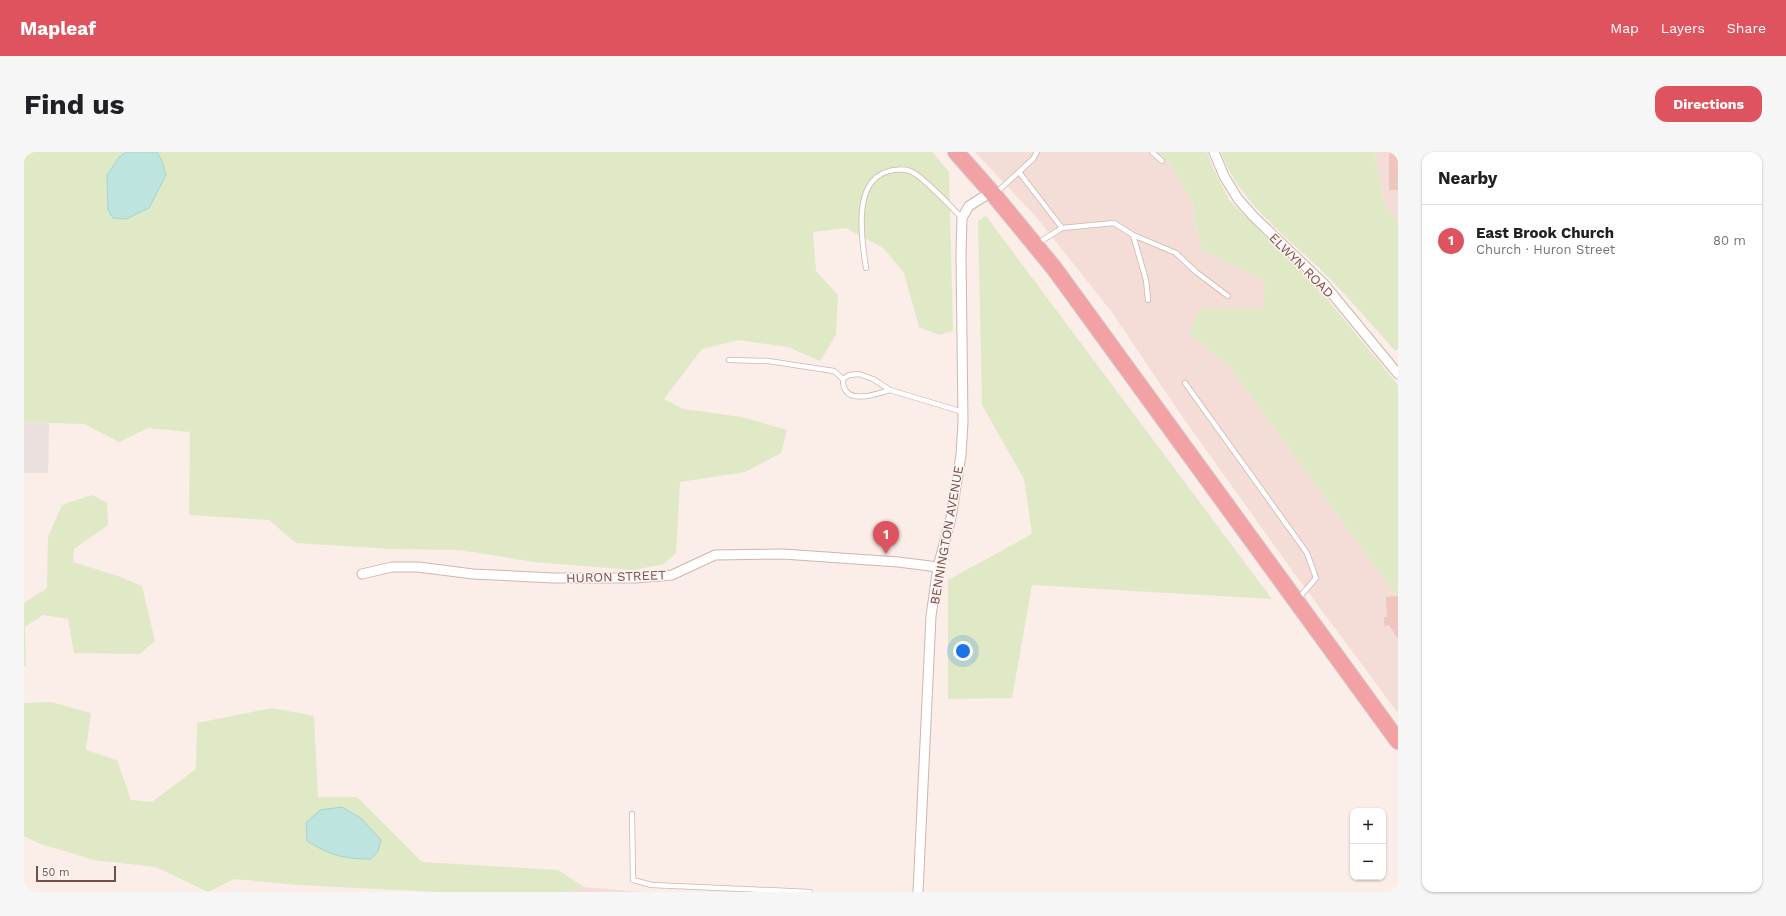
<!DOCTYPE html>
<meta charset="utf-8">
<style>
body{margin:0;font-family:"Work Sans",sans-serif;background:#f6f6f6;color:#202124}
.controls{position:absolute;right:12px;bottom:12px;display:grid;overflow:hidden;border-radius:8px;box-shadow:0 1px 3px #0004}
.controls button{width:36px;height:36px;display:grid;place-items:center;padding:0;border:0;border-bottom:1px solid #e0e0e0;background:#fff;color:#202124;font:20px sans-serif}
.scale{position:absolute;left:12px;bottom:10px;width:80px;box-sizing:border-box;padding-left:4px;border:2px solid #744f4d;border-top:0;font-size:11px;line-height:14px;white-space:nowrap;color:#744f4d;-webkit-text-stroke:3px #fef3ee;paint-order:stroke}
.you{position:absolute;left:939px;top:499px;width:14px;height:14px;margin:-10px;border:3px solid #fff;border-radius:50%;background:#1a73e8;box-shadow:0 0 0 6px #1a73e833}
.badge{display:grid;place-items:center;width:26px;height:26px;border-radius:50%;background:#df535f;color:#fff;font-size:13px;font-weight:700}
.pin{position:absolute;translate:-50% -33px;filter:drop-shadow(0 1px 2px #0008)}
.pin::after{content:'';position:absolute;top:21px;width:14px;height:12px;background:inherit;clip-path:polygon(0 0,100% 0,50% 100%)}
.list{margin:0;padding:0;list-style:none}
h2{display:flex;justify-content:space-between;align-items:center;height:52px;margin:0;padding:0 16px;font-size:17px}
h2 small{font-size:13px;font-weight:400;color:#757577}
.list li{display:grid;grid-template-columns:26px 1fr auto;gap:12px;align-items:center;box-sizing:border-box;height:72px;padding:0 16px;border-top:1px solid #e0e0e0}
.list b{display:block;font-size:15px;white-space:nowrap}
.list p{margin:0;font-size:13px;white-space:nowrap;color:#757577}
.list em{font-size:13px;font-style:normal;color:#757577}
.map{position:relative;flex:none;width:1374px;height:740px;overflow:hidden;border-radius:12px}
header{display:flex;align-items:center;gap:24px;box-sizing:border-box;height:56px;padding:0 20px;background:#df535f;color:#fff}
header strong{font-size:19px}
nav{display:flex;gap:22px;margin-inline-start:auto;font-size:14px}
.intro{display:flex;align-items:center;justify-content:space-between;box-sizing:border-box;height:96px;padding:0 24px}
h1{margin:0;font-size:28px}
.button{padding:10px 18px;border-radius:12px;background:#df535f;color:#fff;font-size:14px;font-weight:700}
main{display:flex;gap:24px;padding:0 24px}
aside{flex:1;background:#fff;border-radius:12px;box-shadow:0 1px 3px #0004}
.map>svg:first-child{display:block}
.residential{fill:#f3ddd6}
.industrial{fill:#eae0de}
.green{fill:#dfe9c6}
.water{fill:#bde4de;stroke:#a3d5ce}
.building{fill:#efc5c0}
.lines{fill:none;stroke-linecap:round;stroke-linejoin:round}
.lane-casing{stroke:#cfb5b1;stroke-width:6}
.street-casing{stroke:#cfb5b1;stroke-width:11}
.highway-casing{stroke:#d5caca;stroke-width:18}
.lane{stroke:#fff;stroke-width:4.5}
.street{stroke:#fff;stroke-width:9}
.highway{stroke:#f2a2a5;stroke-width:16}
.labels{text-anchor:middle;stroke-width:3;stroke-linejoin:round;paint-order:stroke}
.street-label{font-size:13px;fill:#744f4d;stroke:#fef3ee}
</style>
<header>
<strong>Mapleaf</strong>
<nav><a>Map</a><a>Layers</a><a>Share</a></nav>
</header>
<div class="intro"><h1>Find us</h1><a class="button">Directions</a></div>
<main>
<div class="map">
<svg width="1374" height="740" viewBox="0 0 1374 740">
<rect width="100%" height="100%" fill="#fbede7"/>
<g class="residential">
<path d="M951,0H1135L1146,12L1168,49L1177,98L1241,129L1240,158L1176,157L1165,180L1207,217L1374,446V561L1270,421L1160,267L1087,159L1013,66Z"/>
<path d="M1350,0H1374V69L1361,54Z"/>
<path d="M560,735L618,740H543Z"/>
</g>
<path class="industrial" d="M0,270L25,271L24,321H0Z"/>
<g class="green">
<path d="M0,0H102L95,5L83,23L84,58L138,9L133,0H908L925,20L929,179L915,183L895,175L880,121L859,96L822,76L789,80L792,119L814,143L812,183L796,209L764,195L714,188L678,197L640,247L659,257L718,265L763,278L757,301L721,320L656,330L652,401L640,412L610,418L510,410L436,398L368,397L272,391L245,368L165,363L166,280L124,276L95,290L60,272L0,270Z"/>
<path d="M1135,0H1183L1189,16L1206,49L1295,137L1374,233V446L1207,217L1165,180L1176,157H1239L1241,129L1177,98L1168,49L1146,12Z"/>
<path d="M1197,0H1350L1361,54L1374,69V197L1371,199C1351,176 1331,153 1310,131C1272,91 1215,53 1197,0Z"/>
<path d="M962,64L1248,447L1008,433L988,546L924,547V428L1008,382L1000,327L958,253L954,69Z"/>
<path d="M68,343L83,351L84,373L50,397L49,410L94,424L118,434L131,489L116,502L50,501L44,467L19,463L1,475L2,514H0V451L23,436L24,385L38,353Z"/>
<path d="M27,550L67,561L62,598L93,608L107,648L128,650L172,617L173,571L248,556L290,564L294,645H333L398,710L534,718L560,735L543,740H416L274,733L210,727L184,740L132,715L70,708L14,691L0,684V551Z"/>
</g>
<g class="water">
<path d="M102,0H133L138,9L142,23L125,56L102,67L89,66L84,58L83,23L95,5Z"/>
<path d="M318,655L338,667L357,688L354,699L347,707C319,707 306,703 283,689L282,671L296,658Z"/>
</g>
<g class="building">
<rect x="1365" y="0" width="9" height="38"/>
<path d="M1374,444V487L1365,473L1360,474V465H1363L1362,445Z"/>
</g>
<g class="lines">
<defs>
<g id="lane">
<path d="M1128,0L1138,9"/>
<path d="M995,20L1038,76"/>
<path d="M972,41L1009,7L1013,0"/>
<path d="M1109,83L1152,101L1172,120L1204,144"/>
<path d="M1014,91L1038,76L1090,71L1109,83L1122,128L1124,148"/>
<path d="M842,116C838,88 828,32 862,20C869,17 879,17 886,19C897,22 929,57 938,66"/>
<path d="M705,208L744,209L810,219L819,227"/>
<path d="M1161,231L1283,401L1292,426L1274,447"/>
<path d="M866,238C850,243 818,254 819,227L825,223L835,222L849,227L866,238L939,260"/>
<path d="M608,662L609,728L628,733L786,740"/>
</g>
<g id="street">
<path d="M1190,0L1200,24L1214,47L1230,65L1300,132L1374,222"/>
<path d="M338,422L368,415H394L449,422L530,426H611L648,423L691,403L759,402L874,410L914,415"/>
<path d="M894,740L907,464L914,415L927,366L937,303L939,270L937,103L938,66L945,54L967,40"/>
</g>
<path id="highway" d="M932,0L970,43L1030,116L1374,589"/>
</defs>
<use href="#lane" class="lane-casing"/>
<use href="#street" class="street-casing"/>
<use href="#highway" class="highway-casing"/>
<use href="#lane" class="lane"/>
<use href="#street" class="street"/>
<use href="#highway" class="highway"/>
</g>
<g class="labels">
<g class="street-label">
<text transform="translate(1278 113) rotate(45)" y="5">ELWYN ROAD</text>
<text transform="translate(922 383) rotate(-80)" y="5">BENNINGTON AVENUE</text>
<text transform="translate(592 424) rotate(-2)" y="5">HURON STREET</text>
</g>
</g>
</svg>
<div class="controls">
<button>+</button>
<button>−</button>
</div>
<div class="scale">50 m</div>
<div class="you"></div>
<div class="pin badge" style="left:862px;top:402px">1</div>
</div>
<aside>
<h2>Nearby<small></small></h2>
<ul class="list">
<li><span class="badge">1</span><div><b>East Brook Church</b><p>Church · Huron Street</p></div><em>80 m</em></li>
</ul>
</aside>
</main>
